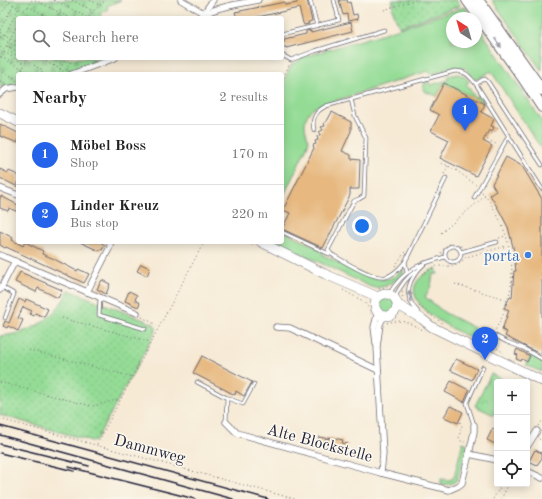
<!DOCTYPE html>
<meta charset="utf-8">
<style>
body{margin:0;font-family:"Old Standard TT",serif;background:#f6f6f6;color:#222}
.controls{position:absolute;right:12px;bottom:12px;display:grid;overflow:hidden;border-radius:4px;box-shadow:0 2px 10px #0003}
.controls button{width:36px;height:36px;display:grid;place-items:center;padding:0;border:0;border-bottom:1px solid #e0e0e0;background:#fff;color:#222;font:20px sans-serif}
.compass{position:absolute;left:446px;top:12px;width:36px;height:36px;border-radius:50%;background:#fff;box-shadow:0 2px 10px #0003;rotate:323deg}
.you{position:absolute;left:362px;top:226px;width:14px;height:14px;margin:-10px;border:3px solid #fff;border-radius:50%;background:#1a73e8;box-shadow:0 0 0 6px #1a73e833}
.badge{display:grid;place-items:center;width:26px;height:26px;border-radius:50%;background:#2563eb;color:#fff;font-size:13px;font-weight:700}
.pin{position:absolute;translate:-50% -33px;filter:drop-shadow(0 1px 2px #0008)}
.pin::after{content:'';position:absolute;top:21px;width:14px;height:12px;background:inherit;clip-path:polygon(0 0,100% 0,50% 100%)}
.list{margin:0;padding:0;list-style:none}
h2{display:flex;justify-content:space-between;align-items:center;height:52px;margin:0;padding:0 16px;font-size:17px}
h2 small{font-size:13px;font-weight:400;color:#767676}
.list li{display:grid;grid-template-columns:26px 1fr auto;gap:12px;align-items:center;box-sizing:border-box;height:60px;padding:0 16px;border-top:1px solid #e0e0e0}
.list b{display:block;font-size:15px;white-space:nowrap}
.list p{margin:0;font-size:13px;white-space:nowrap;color:#767676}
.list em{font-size:13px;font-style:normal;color:#767676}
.icon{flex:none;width:22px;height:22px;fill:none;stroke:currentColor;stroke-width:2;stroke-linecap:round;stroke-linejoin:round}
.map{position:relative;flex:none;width:542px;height:499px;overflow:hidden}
.search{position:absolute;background:#fff;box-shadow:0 2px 10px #0003;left:16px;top:16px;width:268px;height:44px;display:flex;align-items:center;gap:10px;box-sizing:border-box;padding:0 14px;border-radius:4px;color:#767676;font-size:15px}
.panel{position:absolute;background:#fff;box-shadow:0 2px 10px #0003;left:16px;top:72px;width:268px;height:172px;border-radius:4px}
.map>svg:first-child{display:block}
.grass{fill:#94dc96;stroke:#5b7f68}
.cemetery{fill:url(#cemetery-stones);stroke:#5b7f68}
.park{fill:url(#park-crowns);stroke:#5b7f68}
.garden{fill:url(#garden-dots);stroke:#5b7f68}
.building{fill:#e7b981}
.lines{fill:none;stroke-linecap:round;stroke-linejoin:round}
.lane-casing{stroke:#6c6871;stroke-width:4.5}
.street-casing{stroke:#6c6871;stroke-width:7}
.primary-casing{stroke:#6c6871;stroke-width:10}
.highway-casing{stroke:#6c6871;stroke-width:12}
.path{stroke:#6c6871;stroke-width:1;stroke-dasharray:1 3;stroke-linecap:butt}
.lane{stroke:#fff;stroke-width:3}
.street{stroke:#fff;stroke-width:5.5}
.primary{stroke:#fff;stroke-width:9}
.highway{stroke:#fff;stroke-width:10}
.rail{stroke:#22223b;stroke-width:1.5}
.oneway{fill:#9c9ca7}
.shop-dot{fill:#3f7fe0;stroke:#fbf7ec;stroke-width:1.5}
.labels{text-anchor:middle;stroke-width:3.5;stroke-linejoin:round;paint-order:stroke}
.shop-label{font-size:16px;fill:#366cbe;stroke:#fbf7ec;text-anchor:end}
.street-label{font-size:16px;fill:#22223b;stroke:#fbf7ec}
</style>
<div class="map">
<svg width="542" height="499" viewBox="0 0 542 499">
<defs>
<pattern id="cemetery-stones" width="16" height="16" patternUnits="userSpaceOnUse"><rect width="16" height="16" fill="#94dc96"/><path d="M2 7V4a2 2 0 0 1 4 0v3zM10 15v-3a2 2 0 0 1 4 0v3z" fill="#7fbc82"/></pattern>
<pattern id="park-crowns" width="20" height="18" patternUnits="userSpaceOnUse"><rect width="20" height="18" fill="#94dc96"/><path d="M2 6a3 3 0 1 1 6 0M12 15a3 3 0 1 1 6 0" fill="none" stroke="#7fbc82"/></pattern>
<pattern id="garden-dots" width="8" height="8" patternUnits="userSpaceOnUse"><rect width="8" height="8" fill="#94dc96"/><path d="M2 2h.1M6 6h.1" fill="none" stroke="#7fbc82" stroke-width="1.8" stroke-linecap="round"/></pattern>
</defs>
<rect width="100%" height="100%" fill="#fbf7ec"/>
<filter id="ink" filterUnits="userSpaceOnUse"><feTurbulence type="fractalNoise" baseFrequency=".025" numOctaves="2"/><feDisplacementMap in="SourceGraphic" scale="8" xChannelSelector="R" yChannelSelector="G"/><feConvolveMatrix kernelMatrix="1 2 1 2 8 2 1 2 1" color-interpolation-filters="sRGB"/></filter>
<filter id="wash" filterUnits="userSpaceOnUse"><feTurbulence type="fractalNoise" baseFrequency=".012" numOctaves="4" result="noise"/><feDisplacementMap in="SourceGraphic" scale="16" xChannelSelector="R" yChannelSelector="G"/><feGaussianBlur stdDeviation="0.9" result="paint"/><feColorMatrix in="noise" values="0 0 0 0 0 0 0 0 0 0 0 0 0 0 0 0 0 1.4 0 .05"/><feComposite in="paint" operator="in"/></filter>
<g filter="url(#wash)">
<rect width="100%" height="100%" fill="#f6ead5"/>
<g class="grass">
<path d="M492,0H542V71Z"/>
<path d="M465,7L472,18H452V42H476V23L542,121V150L491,71L476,80C473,77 470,73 467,70C458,63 442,71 433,74L428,71L313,108C302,118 304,128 309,141L307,147L282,199V84L292,64L299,61L300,58L378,35Z"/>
<path d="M458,74C463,75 466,77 469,82L466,84L475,97L479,95L484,103L444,83L437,96L424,91L423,88L425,83L428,81L430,85L448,80L447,76Z"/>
<path d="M282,230L322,250L323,255C338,262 372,282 387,279C394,278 398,273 403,269V274C395,282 382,290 371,287L277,242H282Z"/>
<path d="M436,268L438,274H433L431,286L425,297L445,313L490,336L487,342C482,339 475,339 469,337C443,325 382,292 436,268Z"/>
<circle cx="387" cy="305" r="9"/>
<path d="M531,355L542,361V372L526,365Z"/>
<path d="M463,442L468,444V446L457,480C452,484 448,485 441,484V479L450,480L454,477Z"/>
</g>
<path class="cemetery" d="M0,0H121L107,6L108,9L100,13L102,18H18V58H97L98,60L87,66L62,74H18V84L0,87Z"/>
<path class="park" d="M491,374L508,382H497V409L494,415L475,406Z"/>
<g class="garden">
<path d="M392,0H456L460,6L399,27L392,8L394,6Z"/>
<path d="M69,290L154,324L156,328V331L95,442L0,415V336C32,334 55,318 69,290Z"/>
</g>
<g id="blocks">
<g class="building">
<path d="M297,0H307L312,21L308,22L309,24L304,25L303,23L299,8L253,18H237L235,12L285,2V5L297,3Z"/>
<path d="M339,0H347L348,3L350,2L353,15L357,14L358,19L348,21L347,14L343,15Z"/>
<path d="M351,22L353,31L286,48V47H283L282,43L284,42V39L306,34V31L311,30V32Z"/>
<path d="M444,83L485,104L481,112L494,119L491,126L494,127L492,132L489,130L483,141L492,146L476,176L440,158L449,140L431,131L439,115L430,110Z"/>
<path d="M332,112L351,122V131L342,151L351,155V159L360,160L359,189H350V195L323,248L282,229L290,213L283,210L314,148L313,145L316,144L315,141L318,140L317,136L320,135L319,132L323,130L321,127L325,126L324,123L327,121Z"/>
<path d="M0,124L18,133V143L0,136Z"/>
<path d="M506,157L522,166L542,199V351L540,354L505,336L507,332L502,330L509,310L504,308L510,297L512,298L514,271H516L515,263V255L511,253L514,251L508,227L499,210L490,195L496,191L492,184Z"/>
<path d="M0,169L8,173L9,171L18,175V187L0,178Z"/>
<path d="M1,196L18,205V212L9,208L8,211L0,208V199Z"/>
<path d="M0,231L13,238L12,240L23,246L25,242L43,251L42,254L52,258L77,271L78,269L89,274L84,283L6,247L5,248L0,245Z"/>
<path d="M80,242H100L105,245L102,250L100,249L99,251Z"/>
<path d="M141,264L150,268L147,276L137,271Z"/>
<path d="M20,272L62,290L58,298L38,288L36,292L15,282Z"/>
<path d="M102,280L110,284L106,294L97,289Z"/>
<path d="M129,291L137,295L135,300L140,303L138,307L125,301Z"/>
<path d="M19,299L25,302L26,299L48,309L44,317L35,313L34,316L30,314L32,311L23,307L18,318L23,320L18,331L8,326L7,328L3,326L5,321L9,323Z"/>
<path d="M517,349L530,356L527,362L522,359L521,361L516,359L518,355L515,354Z"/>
<path d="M202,356L252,382L244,396L236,391L235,395L193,373Z"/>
<path d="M456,359L477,369L472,380L450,370Z"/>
<path d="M451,381L469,390L464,402L445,392Z"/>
<path d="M450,406L463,412L458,423L444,417Z"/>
<path d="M493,428L497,431V445L487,440Z"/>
<path d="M319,437L329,439V437L343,440L342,443L348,444L346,451L317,444Z"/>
<path d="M535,450L542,453V458L537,465L529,461Z"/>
</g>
</g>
</g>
<g filter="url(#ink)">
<use href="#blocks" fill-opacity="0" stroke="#6c6871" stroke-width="1"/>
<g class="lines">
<defs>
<g id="lane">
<path d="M310,0L317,26"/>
<path d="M282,34L339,20L334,0"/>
<path d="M282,55L291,60L315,51L384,30"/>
<path d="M476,84L482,80L485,79L488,82L542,165"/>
<path d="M351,99L355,116L366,138L364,196L359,199L354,201L328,250L331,254C343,261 373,280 386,277C394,275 400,268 405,262L446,178"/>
<path d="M314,130C311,118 316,111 326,106L455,71C466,71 469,76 476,84L542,189"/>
<path d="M474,198L509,135"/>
<path d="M282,232L329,254"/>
<circle cx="453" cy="254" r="8"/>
<path d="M461,252L497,242"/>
<path d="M405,262L407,272"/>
<path d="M2,287L14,294L5,318"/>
<path d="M389,294C404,270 418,264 445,257"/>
<path d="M395,297C400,287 406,277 416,271"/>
<path d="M100,298L99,315L145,329"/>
<path d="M418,312C401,294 409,278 425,263"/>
<path d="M484,330L507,342L523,348L542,359"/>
<path d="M197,382L227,398L226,422"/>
<path d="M227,398L243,404L254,384"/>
<path d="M474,425L467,403L483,367"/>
</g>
<g id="street">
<path d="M181,0L212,18"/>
<path d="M204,13L213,0"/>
<path d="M198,18C213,7 240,4 258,0"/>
<path d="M72,74L115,58"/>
<path d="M0,94L6,89L18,87"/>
<path d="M0,188L18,195"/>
<path d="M0,255L137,313"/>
<path d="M0,290L15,261"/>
<path d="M87,292L110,247V242"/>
<path d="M276,327L290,328L378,370"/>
<path d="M376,343L374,327L378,312"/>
<path d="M226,422L237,433L381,473L449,490L458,486L462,483L469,454L497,460"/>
<path d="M527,447L537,431"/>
<path d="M469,454L474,432V425"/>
<path d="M527,471L542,478"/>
<path d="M381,473L383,454L377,347L380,324L383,318L386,316"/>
</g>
<g id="primary">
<path d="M0,113L18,122"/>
<path d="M261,242L325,274L378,297"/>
<circle cx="386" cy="305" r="11"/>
<path d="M398,305L422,319L432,327L542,381"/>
</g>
<g id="highway">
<path d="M467,0L523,78L542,107"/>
<path d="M478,0L542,90"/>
</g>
</defs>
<use href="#lane" class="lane-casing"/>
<use href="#street" class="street-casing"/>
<use href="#primary" class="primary-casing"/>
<use href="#highway" class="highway-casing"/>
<g class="path">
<path d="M6,0L23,11V14L21,18"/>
<path d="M35,0L70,18"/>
<path d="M54,0L88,18L93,11L106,0"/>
<path d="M72,0L93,11"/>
<path d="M90,0L99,5"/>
<path d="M28,6L50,18"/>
<path d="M24,10L27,8L32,0"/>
<path d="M384,10L415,0"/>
<path d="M0,14L5,9L9,1"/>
<path d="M24,15L30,18"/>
<path d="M56,18L66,0"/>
<path d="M0,30L14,4"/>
<path d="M0,32L18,42"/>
<path d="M5,35L19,7"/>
<path d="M0,37L18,47"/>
<path d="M16,40L18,37"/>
<path d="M0,44L2,45L0,49"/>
<path d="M7,46L18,52"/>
<path d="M10,47L8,51L18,56"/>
<path d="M4,52L25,64"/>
<path d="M0,57L18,24"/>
<path d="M1,57L32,74"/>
<path d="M22,58L27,61"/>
<path d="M39,58L60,69L61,72"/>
<path d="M49,58L55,61"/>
<path d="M34,65L43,71L41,74"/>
<path d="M54,66L58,58"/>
<path d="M60,69L66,58"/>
<path d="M3,72L17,79"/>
<path d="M20,74L28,58"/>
<path d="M55,74L66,70L73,58"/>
<path d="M0,81L5,83"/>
<path d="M16,81L18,77"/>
<path d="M282,81L290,63"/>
<path d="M498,128L492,134L489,133L486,139L498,145"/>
<path d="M442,163L456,170L476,185"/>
<path d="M444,174L448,166"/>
<path d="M482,192C504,218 517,257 510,291C509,297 505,303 503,309L505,311L495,331"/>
<path d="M441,233L485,196"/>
<path d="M499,238L505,236"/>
<path d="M248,242L254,245"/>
<path d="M441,253C447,241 452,243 463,247"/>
<path d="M395,266L405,252"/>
<path d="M419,277L423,273L437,266H454L459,264L466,257L507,246"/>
<path d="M455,284L505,299"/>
<path d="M379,289L389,285"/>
<path d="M343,290L363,301"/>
<path d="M402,292L403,299"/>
<path d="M365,300L364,302L369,308L371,314"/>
<path d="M419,306L442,323"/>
<path d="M142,317L159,326"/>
<path d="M62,318L151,342"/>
<path d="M387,323C403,318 411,324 425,331"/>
<path d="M475,340L494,346L504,353"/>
<path d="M488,343L491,339"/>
<path d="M29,350L133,377"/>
<path d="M0,382L87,405L94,406L120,399"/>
<path d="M0,419L295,499"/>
<path d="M460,422L462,426L459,437L461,441L465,442"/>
<path d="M539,426L542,421"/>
<path d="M539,439L542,441"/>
<path d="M97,444L204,242"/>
<path d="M493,499L502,484"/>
<path d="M501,499L509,484"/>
</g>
<use href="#lane" class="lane"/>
<use href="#street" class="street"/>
<use href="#primary" class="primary"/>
<use href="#highway" class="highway"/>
<g class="rail">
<path d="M0,426L268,499"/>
<path d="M0,435L233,499"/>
<path d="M0,444L89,466"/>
<path d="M0,453L74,471"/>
<path d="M69,467L195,499"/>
</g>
</g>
<defs><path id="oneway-solid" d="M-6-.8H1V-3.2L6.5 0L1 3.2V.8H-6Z"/></defs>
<g class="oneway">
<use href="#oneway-solid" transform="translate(498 43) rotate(54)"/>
<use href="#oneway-solid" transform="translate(410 296) rotate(-99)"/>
</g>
</g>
<circle class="shop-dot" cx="528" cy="255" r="4"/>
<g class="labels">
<g class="shop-label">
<text x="520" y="261">porta</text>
</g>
<g class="street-label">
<text transform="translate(320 442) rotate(15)" y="6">Alte Blockstelle</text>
<text transform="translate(150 448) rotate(15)" y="6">Dammweg</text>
</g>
</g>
</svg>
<div class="controls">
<button>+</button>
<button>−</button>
<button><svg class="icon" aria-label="locate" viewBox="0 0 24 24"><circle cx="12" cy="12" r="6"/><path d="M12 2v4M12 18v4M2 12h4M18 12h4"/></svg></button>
</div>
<svg class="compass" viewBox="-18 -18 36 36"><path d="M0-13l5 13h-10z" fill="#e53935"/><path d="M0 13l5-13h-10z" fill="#767676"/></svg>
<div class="you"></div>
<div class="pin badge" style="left:465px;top:131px">1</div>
<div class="pin badge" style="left:485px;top:360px">2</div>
<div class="search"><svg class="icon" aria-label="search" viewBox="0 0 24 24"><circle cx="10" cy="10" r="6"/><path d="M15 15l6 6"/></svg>Search here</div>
<section class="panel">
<h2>Nearby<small>2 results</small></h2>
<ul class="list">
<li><span class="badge">1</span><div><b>Möbel Boss</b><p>Shop</p></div><em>170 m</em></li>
<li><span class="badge">2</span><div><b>Linder Kreuz</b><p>Bus stop</p></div><em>220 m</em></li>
</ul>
</section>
</div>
